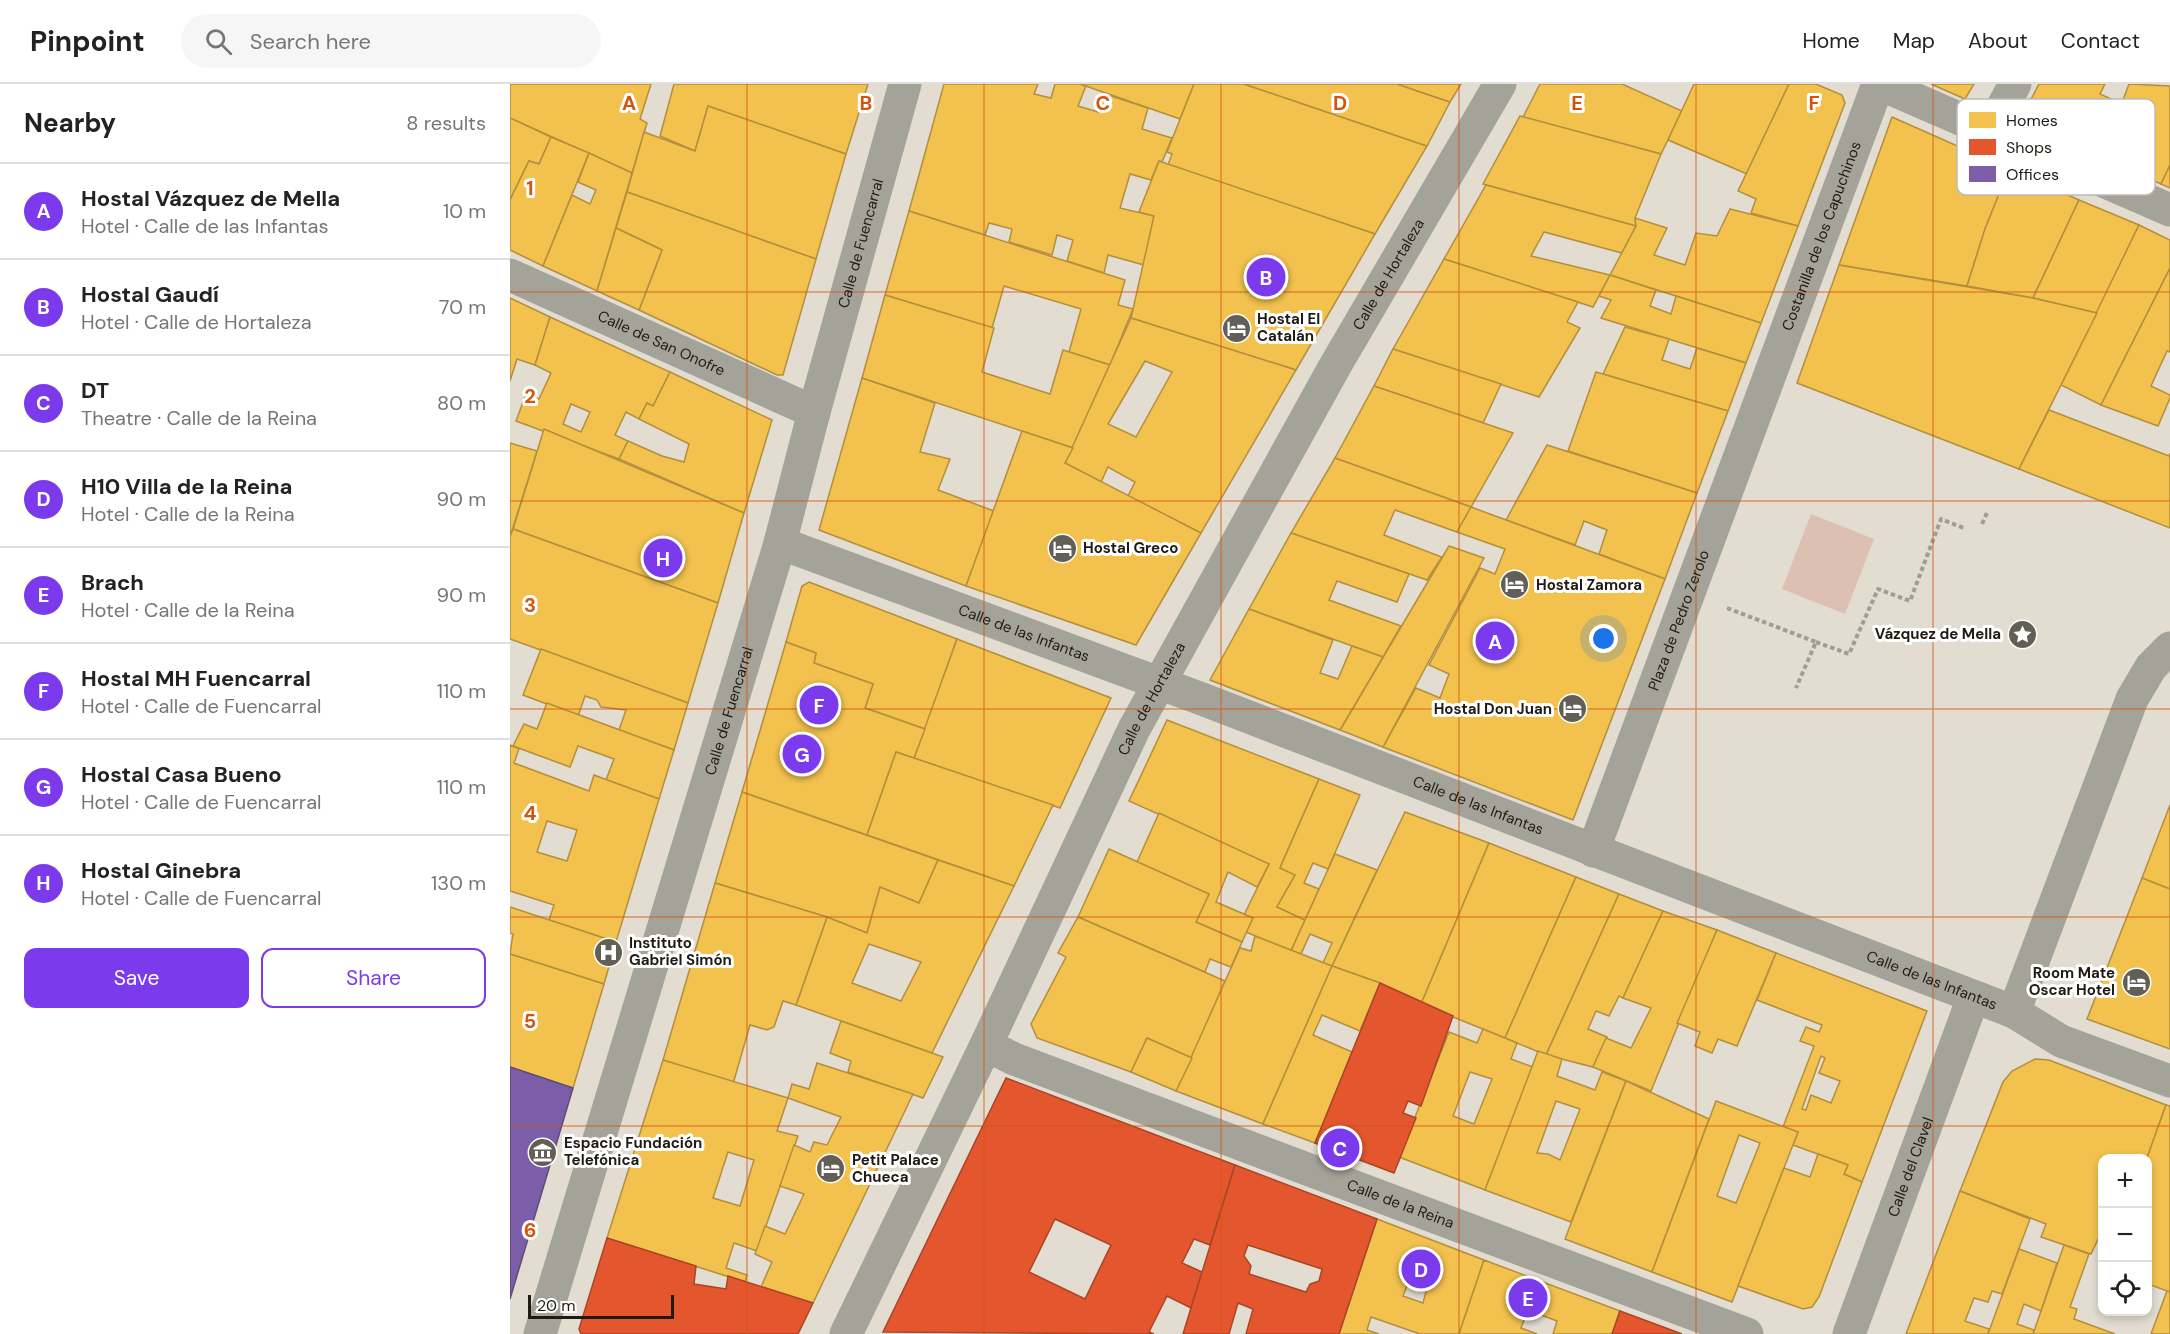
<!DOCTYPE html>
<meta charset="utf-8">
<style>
body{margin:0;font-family:"DM Sans",sans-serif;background:#f6f6f6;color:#222}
.controls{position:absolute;right:18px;bottom:18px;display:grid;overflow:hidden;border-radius:12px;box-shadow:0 3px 9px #0003}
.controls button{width:54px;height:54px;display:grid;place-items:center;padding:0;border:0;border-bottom:2px solid #e0e0e0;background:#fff;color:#222;font:30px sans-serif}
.scale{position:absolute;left:18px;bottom:15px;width:146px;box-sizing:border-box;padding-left:6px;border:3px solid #1f1b14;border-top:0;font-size:16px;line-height:21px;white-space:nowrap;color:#1f1b14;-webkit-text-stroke:4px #fff;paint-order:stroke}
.you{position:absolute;left:1094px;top:555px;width:21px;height:21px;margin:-15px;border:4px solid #fff;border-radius:50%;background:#1a73e8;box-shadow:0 0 0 9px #1a73e833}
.badge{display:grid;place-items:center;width:39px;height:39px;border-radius:50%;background:#7c3aed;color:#fff;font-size:20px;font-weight:700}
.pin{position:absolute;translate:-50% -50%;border:3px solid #fff;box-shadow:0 2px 6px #0006}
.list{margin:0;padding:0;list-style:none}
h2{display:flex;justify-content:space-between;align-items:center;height:78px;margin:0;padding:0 24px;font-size:26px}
h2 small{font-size:20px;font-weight:400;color:#767676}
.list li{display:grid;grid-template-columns:39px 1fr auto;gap:18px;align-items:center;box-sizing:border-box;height:96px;padding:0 24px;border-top:2px solid #e0e0e0}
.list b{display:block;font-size:22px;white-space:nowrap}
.list p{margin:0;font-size:20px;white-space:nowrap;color:#767676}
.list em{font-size:20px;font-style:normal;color:#767676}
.actions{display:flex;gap:12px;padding:18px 24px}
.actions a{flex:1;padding:14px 0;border:2px solid #7c3aed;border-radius:12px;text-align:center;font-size:21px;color:#7c3aed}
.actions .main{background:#7c3aed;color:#fff}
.icon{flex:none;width:33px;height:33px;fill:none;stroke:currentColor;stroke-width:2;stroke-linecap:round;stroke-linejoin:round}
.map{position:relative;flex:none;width:1660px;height:1250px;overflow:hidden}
header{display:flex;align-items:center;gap:36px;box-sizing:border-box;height:84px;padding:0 30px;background:#fff;border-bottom:2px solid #e0e0e0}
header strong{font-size:28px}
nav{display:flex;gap:33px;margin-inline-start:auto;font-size:21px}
.search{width:420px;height:54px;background:#f6f6f6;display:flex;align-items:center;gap:15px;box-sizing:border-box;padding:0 21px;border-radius:33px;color:#767676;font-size:22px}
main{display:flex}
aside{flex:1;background:#fff}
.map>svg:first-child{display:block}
.green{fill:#dcc0b2}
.homes{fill:#f2c14e;stroke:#b38f3d;stroke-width:1.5;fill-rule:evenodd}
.shops{fill:#e4572e;stroke:#a94526;stroke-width:1.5;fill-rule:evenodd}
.offices{fill:#7b5ea7;stroke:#5f4a7b;stroke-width:1.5}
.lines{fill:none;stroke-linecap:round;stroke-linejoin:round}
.path{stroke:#9f9d96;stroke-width:4;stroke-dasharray:4.5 3;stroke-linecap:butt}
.minor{stroke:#a4a39a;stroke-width:33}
.grid{fill:none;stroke:#d4530d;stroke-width:1.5;stroke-opacity:0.55}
.labels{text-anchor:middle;stroke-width:6;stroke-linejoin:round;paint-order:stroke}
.street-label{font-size:15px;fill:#1f1b14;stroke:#fff}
.poi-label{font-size:15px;font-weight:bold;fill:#1f1b14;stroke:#fff;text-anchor:start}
.key{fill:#fff;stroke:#bcbbb8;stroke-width:1.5}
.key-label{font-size:16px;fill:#1f1b14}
.grid-label{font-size:20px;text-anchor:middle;font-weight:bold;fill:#d4530d;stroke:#fff;stroke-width:6;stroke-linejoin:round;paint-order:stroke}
</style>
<header>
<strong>Pinpoint</strong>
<div class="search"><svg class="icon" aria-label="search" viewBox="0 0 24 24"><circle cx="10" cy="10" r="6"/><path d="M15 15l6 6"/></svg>Search here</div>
<nav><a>Home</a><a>Map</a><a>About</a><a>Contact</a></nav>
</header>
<main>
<aside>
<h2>Nearby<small>8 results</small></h2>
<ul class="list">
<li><span class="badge">A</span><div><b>Hostal Vázquez de Mella</b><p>Hotel · Calle de las Infantas</p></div><em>10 m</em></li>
<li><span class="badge">B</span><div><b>Hostal Gaudí</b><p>Hotel · Calle de Hortaleza</p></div><em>70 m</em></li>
<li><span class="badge">C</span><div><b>DT</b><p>Theatre · Calle de la Reina</p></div><em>80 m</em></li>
<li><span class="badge">D</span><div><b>H10 Villa de la Reina</b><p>Hotel · Calle de la Reina</p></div><em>90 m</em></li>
<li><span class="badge">E</span><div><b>Brach</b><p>Hotel · Calle de la Reina</p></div><em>90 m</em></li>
<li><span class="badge">F</span><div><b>Hostal MH Fuencarral</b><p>Hotel · Calle de Fuencarral</p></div><em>110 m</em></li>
<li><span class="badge">G</span><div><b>Hostal Casa Bueno</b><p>Hotel · Calle de Fuencarral</p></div><em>110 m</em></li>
<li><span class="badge">H</span><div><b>Hostal Ginebra</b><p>Hotel · Calle de Fuencarral</p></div><em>130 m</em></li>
</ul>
<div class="actions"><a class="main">Save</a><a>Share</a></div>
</aside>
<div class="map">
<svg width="1660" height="1250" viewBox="0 0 1660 1250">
<rect width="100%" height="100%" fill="#e2dcd1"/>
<path class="green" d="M1301,430L1364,455L1335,530L1272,505Z"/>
<g class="homes">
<path d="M0,0H141L130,35L137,39L122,89L0,34Z"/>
<path d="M164,0H358L336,70L198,22L185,67L150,52Z"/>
<path d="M434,0H528L524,10L541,14L545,0H570L576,2L568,22L588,28L592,9L638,24L632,45L662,54L652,78L649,77L641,96L620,90L610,124L644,132L634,181L598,171L594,189L557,177L563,156L547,151L542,171L499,158L502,145L479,139L475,151L399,127Z"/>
<path d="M570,0H684L670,35Z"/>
<path d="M684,0H734L917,62L865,150L658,81L662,70L657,68Z"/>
<path d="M734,0H887L940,18L917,62Z"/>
<path d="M887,0H951L940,18Z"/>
<path d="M1030,0H1112L1172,27L1151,70L1013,33Z"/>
<path d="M1184,0H1279L1237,90L1158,56Z"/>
<path d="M1279,0H1306L1332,11L1335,19L1288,142L1241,129L1246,115L1228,107Z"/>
<path d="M1421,0H1464L1455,15Z"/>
<path d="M1529,0H1595L1590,10L1612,20L1591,74L1509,38Z"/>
<path d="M1619,0L1660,2V81L1651,100L1591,74Z"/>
<path d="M198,22L336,70L306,175L117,108L134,48L185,67Z"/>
<path d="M1010,32L1151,70L1125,134L1126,142L973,100Z"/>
<path d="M1382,33L1499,85L1475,145L1457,202L1329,181Z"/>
<path d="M0,34L41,53L29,80L19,77L0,116Z"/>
<path d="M41,53L79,69L33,182L0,166V116L19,77L29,80Z"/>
<path d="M79,69L122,89L87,207L33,182L62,111L80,120L86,106L68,98Z"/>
<path d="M649,77L865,150L786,286L621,234L644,132L629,128Z"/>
<path d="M1660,81V104L1651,100Z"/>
<path d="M1499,85L1569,116L1523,214L1457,202L1475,145Z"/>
<path d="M976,101L1126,142L1112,169L1034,148L1021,172L1100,191L1083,223L934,175Z"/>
<path d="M117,108L306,175L273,291H267L129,226L152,166L106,144Z"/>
<path d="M1569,116L1629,141L1587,229L1523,214Z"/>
<path d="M1220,125L1288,142L1251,239L1100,191L1126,142L1125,134L1157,144L1144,171L1175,181L1186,149L1207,152Z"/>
<path d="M399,127L615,196L608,221L623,225L600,281L559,268L571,225L494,202L482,244L375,211Z"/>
<path d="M1629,141L1660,156V184L1591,321L1551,301Z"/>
<path d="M106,144L152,166L129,226L87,207Z"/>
<path d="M934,175L1068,218L1057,238L1070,244L1029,313L883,265Z"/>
<path d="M1329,181L1523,214L1587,229L1509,385L1287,299Z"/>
<path d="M1660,184V268L1657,267L1641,302L1660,311V314L1648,342L1591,321Z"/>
<path d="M1100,191L1146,206L1140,222L1161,230L1166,212L1251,239L1236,279L1091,234L1101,216L1089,212Z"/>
<path d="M375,211L484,244L472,288L540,310L553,266L600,281L563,364L352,294Z"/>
<path d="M0,214L40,233L25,281L7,275L0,297Z"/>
<path d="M40,233L160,288L143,322L137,319L129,335L116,328L105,351L118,357L109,375L6,337L16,310L29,315L41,289L25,281ZM61,320L80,328L71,348L53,340Z"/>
<path d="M621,234L786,286L691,449L618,412L625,398L598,383L591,398L555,379ZM635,277L662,288L626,353L598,340Z"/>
<path d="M1115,243L1159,255L1152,276L1180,285L1187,264L1236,279L1218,327L1093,290Z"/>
<path d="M883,265L991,300L973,339L864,302Z"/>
<path d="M160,288L262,336L234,429L109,375L118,357L152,372L174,378L179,360L129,335L137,319L143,322Z"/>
<path d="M1086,288L1218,327L1187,409L1058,367Z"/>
<path d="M352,294L425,319L410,368L440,375L428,406L484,427L456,502L309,446Z"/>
<path d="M864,302L1003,349L961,423L825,374Z"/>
<path d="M1539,326L1659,372L1660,369V444L1509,385Z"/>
<path d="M34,345L234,429L208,519L3,445Z"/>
<path d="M512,347L563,364L555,379L691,449L626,561L456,502Z"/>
<path d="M0,359L27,367L0,453Z"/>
<path d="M1037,361L1187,409L1155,495L1089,470L1097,446L1074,437L1065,461L996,436Z"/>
<path d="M825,374L961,423L947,448L885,426L874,451L932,473L917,496L781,449Z"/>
<path d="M961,423L1155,495L1063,736L873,663L906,604L930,614L939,590L919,581L970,484L985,490L995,465L947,448Z"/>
<path d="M3,445L208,519L178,619L0,555V453Z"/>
<path d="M781,449L899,490L887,518L827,497L819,516L891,542L873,573L739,525Z"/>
<path d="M939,462L974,474L873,663L830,646Z"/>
<path d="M299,498L447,555L415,645L355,624L363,600L304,579L306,569L276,558L292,502Z"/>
<path d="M739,525L823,556L810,589L828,595L842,562L873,573L830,646L700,596Z"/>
<path d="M447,555L601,614L550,724L404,674Z"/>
<path d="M276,558L306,569L304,579L363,600L355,624L415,645L404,674L386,668L357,751L232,708Z"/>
<path d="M31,565L178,619L164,666L109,646L116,626L91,623L87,616L75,612L68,632L13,611Z"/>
<path d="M37,619L164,666L149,715L96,696L104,675L68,662L60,683L3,662L14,640L27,645Z"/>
<path d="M657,636L809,695L770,784L785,791L767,823L795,836L781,867L736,848L743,834L734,831L759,780L619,717Z"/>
<path d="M0,661L9,665L4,679L79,707L84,691L149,715L106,858L39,836L44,821L0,807ZM37,737L67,746L57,777L27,768Z"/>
<path d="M386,668L543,721L504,802L357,751Z"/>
<path d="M809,695L850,711L818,785L803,779L794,799L809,805L795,836L767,823L785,791L770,784Z"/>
<path d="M232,708L428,776L409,819L370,803L357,849L317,833L205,799Z"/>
<path d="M1660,721V805L1632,794Z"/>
<path d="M895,728L979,759L911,920L870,899L822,882Z"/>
<path d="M649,729L759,780L747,803L718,788L706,818L743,834L732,858L686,838L699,810L627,778Z"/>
<path d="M979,759L1066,793L995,954L911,920Z"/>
<path d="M599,765L699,810L686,838L732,858L721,883L700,875L695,888L568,833Z"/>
<path d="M825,770L867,786L822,882L813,879L822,859L800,850L791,870L781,867Z"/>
<path d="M428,776L504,802L422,969L286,921L317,833L357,849L370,803L409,819ZM359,860L411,878L391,917L342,899Z"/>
<path d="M1066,793L1109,810L1036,971L995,954Z"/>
<path d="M1632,794L1660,805V965L1577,935Z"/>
<path d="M205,799L317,833L286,921L273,917L264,943L257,946L240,941L223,1000L153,976Z"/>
<path d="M1109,810L1153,827L1113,914L1109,912L1099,932L1086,927L1078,945L1097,953L1083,983L1036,971Z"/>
<path d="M0,823L106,858L94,900L0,870L3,850L0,849Z"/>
<path d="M1153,827L1207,846L1141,1007L1083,983L1096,954L1121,964L1141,924L1113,914Z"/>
<path d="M568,833L715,897L682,974L637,954L621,988L527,954L521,940L556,873L548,869Z"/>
<path d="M1207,846L1266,869L1227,962L1208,955L1202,969L1185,962L1190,948L1167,939Z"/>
<path d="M745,852L822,882L753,1040L666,1007L730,864L741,867Z"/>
<path d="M1266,869L1417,927L1352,1098L1334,1090L1338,1081L1283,1061L1288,1048L1273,1043L1304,962L1290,957L1296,943L1309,948L1312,941L1247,916ZM1311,972L1315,974L1309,989L1330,997L1321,1019L1301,1011L1296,1026L1292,1025Z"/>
<path d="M0,870L94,900L63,1004L0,983Z"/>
<path d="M822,882L870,899L850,947L812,931L803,951L842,968L805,1059L753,1040Z"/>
<path d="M331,937L433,973L413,1014L338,988L341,977L320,969Z"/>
<path d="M973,945L1007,959L1001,975L1023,983L975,1106L889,1073L939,948L967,959ZM960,988L982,995L964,1040L943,1032Z"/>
<path d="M637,954L682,974L666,1007L621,988Z"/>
<path d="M1028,967L1052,975L1047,992L1085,1006L1092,988L1116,997L1061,1138L975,1106ZM1046,1017L1070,1025L1050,1076L1038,1070L1027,1069Z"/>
<path d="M1525,975L1539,976L1656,1021L1637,1074H1592V1147L1581,1170L1531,1153L1536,1140L1450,1107L1493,998L1502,987Z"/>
<path d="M153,976L278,1014L267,1047L288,1052L247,1167L224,1159L216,1184L237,1191L235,1198L97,1154ZM218,1068L244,1076L230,1122L203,1114Z"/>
<path d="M307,979L403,1010L303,1219L251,1203L262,1178L245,1170L255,1142L275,1150L294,1110L270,1102L284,1061L300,1068L304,1058L317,1061L331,1033L278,1014L282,1000L299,1005Z"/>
<path d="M1116,997L1199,1035L1142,1188L1055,1155Z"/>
<path d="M1206,1017L1288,1048L1222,1218L1142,1188ZM1229,1051L1250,1059L1226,1119L1207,1112Z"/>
<path d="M1656,1021L1660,1022V1208L1638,1200L1637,1074Z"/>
<path d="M1308,1070L1338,1081L1334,1090L1352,1098L1309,1213L1302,1223L1293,1225L1228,1202L1274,1084L1300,1093Z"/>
<path d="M1450,1107L1520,1135L1492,1210L1482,1207L1478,1218L1464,1214L1455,1237L1479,1245L1478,1250H1396Z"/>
<path d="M867,1135L974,1176L949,1250H910L861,1233L857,1246L869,1250H829ZM900,1194L918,1200L913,1219L893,1212Z"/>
<path d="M1554,1161L1579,1170L1560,1223L1567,1225L1564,1235L1605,1250H1523Z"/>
<path d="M1509,1165L1547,1179L1531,1227L1514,1220L1507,1240L1524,1246L1523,1250H1478Z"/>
<path d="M974,1176L1110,1227L1102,1250H1043L1047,1237L1018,1226L1011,1244L1027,1250H949Z"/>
<path d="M1657,1207L1660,1208V1250H1641Z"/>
</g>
<g class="shops">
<path d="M870,899L943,932L911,1022L898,1017L893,1029L906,1034L884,1089L805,1059Z"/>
<path d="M496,994L725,1081L700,1161L684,1155L672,1179L692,1188L681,1224L657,1212L639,1248L644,1250L373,1248ZM545,1135L601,1161L575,1215L519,1188Z"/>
<path d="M725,1081L867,1135L829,1250H736L743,1225L728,1219L719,1250H673ZM738,1161L812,1185L809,1197L800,1200L796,1208L739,1190L741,1182L734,1172Z"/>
<path d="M97,1154L186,1182L184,1200L216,1205L218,1192L303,1219L288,1250H71L69,1245Z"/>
<path d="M1110,1227L1172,1250H1102Z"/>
</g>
<path class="offices" d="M0,983L63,1004L0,1215Z"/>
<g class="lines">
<g class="path">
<path d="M1472,440L1477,429"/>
<path d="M1217,524L1306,558L1286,604"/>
<path d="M1306,558L1339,570L1368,505L1400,517L1431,435L1456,445"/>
</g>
<g class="minor">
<path d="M1370,0L1660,126"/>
<path d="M1479,48L1505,0"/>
<path id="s1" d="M0,191L304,328"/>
<path id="s2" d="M270,459L692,615L1504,928L1551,957L1660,997"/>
<path id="s3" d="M1083,767L1368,0"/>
<path d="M1504,928L1622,615L1641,583L1660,564"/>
<path id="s4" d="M476,961L504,975L1237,1250"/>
<path id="s5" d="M30,1250L270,459L304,328L395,0"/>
<path id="s6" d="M336,1250L476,961L624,645L825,282L990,0"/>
<path id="s7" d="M1339,1250L1463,914"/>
</g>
</g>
<path class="grid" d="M237,0V1250M474,0V1250M711,0V1250M949,0V1250M1186,0V1250M1423,0V1250M0,208H1660M0,417H1660M0,625H1660M0,833H1660M0,1042H1660"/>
<defs>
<symbol id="hotel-disc" viewBox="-11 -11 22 22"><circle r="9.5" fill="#635f56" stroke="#fff"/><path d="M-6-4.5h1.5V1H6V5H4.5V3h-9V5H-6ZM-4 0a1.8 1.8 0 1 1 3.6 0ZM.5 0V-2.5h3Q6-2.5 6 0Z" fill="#fff"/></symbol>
<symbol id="sight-disc" viewBox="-11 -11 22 22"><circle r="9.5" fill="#635f56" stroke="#fff"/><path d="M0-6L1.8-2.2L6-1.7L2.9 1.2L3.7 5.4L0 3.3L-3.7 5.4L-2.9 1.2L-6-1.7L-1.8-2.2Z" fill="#fff"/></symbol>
<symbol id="hospital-disc" viewBox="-11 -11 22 22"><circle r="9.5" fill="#635f56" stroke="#fff"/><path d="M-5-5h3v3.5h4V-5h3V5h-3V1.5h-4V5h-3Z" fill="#fff"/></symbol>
<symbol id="museum-disc" viewBox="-11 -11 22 22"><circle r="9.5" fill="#635f56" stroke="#fff"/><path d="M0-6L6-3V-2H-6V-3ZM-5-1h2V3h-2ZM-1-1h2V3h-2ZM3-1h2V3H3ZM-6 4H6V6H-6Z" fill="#fff"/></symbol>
</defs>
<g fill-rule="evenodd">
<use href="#hotel-disc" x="710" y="228" width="33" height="33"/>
<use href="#hotel-disc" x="536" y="448" width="33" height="33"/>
<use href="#hotel-disc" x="988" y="484" width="33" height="33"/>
<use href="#sight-disc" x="1496" y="534" width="33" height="33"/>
<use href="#hotel-disc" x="1046" y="608" width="33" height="33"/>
<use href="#hospital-disc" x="82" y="852" width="33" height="33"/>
<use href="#hotel-disc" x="1610" y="882" width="33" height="33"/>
<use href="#museum-disc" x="16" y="1052" width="33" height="33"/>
<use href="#hotel-disc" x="304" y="1068" width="33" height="33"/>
</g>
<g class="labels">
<g class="street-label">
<text dy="5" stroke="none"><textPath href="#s3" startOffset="656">Costanilla de los Capuchinos</textPath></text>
<text dy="5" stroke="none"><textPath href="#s5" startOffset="1137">Calle de Fuencarral</textPath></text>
<text dy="5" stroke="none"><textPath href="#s6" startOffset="1191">Calle de Hortaleza</textPath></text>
<text dy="5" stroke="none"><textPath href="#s1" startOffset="166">Calle de San Onofre</textPath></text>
<text dy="5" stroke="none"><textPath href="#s3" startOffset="246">Plaza de Pedro Zerolo</textPath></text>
<text dy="5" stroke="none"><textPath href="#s2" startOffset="260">Calle de las Infantas</textPath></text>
<text dy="5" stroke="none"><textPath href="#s6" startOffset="705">Calle de Hortaleza</textPath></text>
<text dy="5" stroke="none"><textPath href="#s5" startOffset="651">Calle de Fuencarral</textPath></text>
<text dy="5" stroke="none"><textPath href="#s2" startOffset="746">Calle de las Infantas</textPath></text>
<text dy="5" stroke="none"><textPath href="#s2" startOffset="1232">Calle de las Infantas</textPath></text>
<text dy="5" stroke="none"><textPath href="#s7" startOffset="178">Calle del Clavel</textPath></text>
<text dy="5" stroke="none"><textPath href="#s4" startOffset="444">Calle de la Reina</textPath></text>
</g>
<g class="poi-label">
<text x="747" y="240">Hostal El<tspan x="747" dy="17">Catalán</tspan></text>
<text x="573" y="469">Hostal Greco</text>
<text x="1026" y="506">Hostal Zamora</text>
<text x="1491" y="555" text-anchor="end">Vázquez de Mella</text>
<text x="1042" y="630" text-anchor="end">Hostal Don Juan</text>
<text x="119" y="864">Instituto<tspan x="119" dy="17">Gabriel Simón</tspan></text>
<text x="1605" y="894" text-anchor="end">Room Mate<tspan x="1605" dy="17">Oscar Hotel</tspan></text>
<text x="54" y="1064">Espacio Fundación<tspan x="54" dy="17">Telefónica</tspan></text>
<text x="342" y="1081">Petit Palace<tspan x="342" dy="17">Chueca</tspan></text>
</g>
</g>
<rect x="1447" y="15" width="198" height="96" rx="9" class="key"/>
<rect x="1459" y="28" width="27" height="16" fill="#f2c14e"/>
<rect x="1459" y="55" width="27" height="16" fill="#e4572e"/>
<rect x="1459" y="82" width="27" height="16" fill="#7b5ea7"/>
<g class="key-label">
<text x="1496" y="42">Homes</text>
<text x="1496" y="69">Shops</text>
<text x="1496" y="96">Offices</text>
</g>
<g class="grid-label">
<text x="119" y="26">A</text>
<text x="356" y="26">B</text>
<text x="593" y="26">C</text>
<text x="830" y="26">D</text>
<text x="1067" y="26">E</text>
<text x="1304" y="26">F</text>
<text x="20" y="111">1</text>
<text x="20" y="319">2</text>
<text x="20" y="528">3</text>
<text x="20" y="736">4</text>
<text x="20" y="944">5</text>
<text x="20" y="1153">6</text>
</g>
</svg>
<div class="controls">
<button>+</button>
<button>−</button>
<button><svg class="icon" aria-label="locate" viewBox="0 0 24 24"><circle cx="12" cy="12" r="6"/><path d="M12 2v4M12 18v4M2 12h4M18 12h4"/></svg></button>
</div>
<div class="scale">20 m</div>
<div class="you"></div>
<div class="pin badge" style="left:985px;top:557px">A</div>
<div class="pin badge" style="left:756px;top:193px">B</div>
<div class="pin badge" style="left:830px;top:1064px">C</div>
<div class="pin badge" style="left:911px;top:1185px">D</div>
<div class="pin badge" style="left:1018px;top:1214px">E</div>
<div class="pin badge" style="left:309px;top:621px">F</div>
<div class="pin badge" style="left:292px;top:670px">G</div>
<div class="pin badge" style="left:153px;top:474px">H</div>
</div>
</main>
